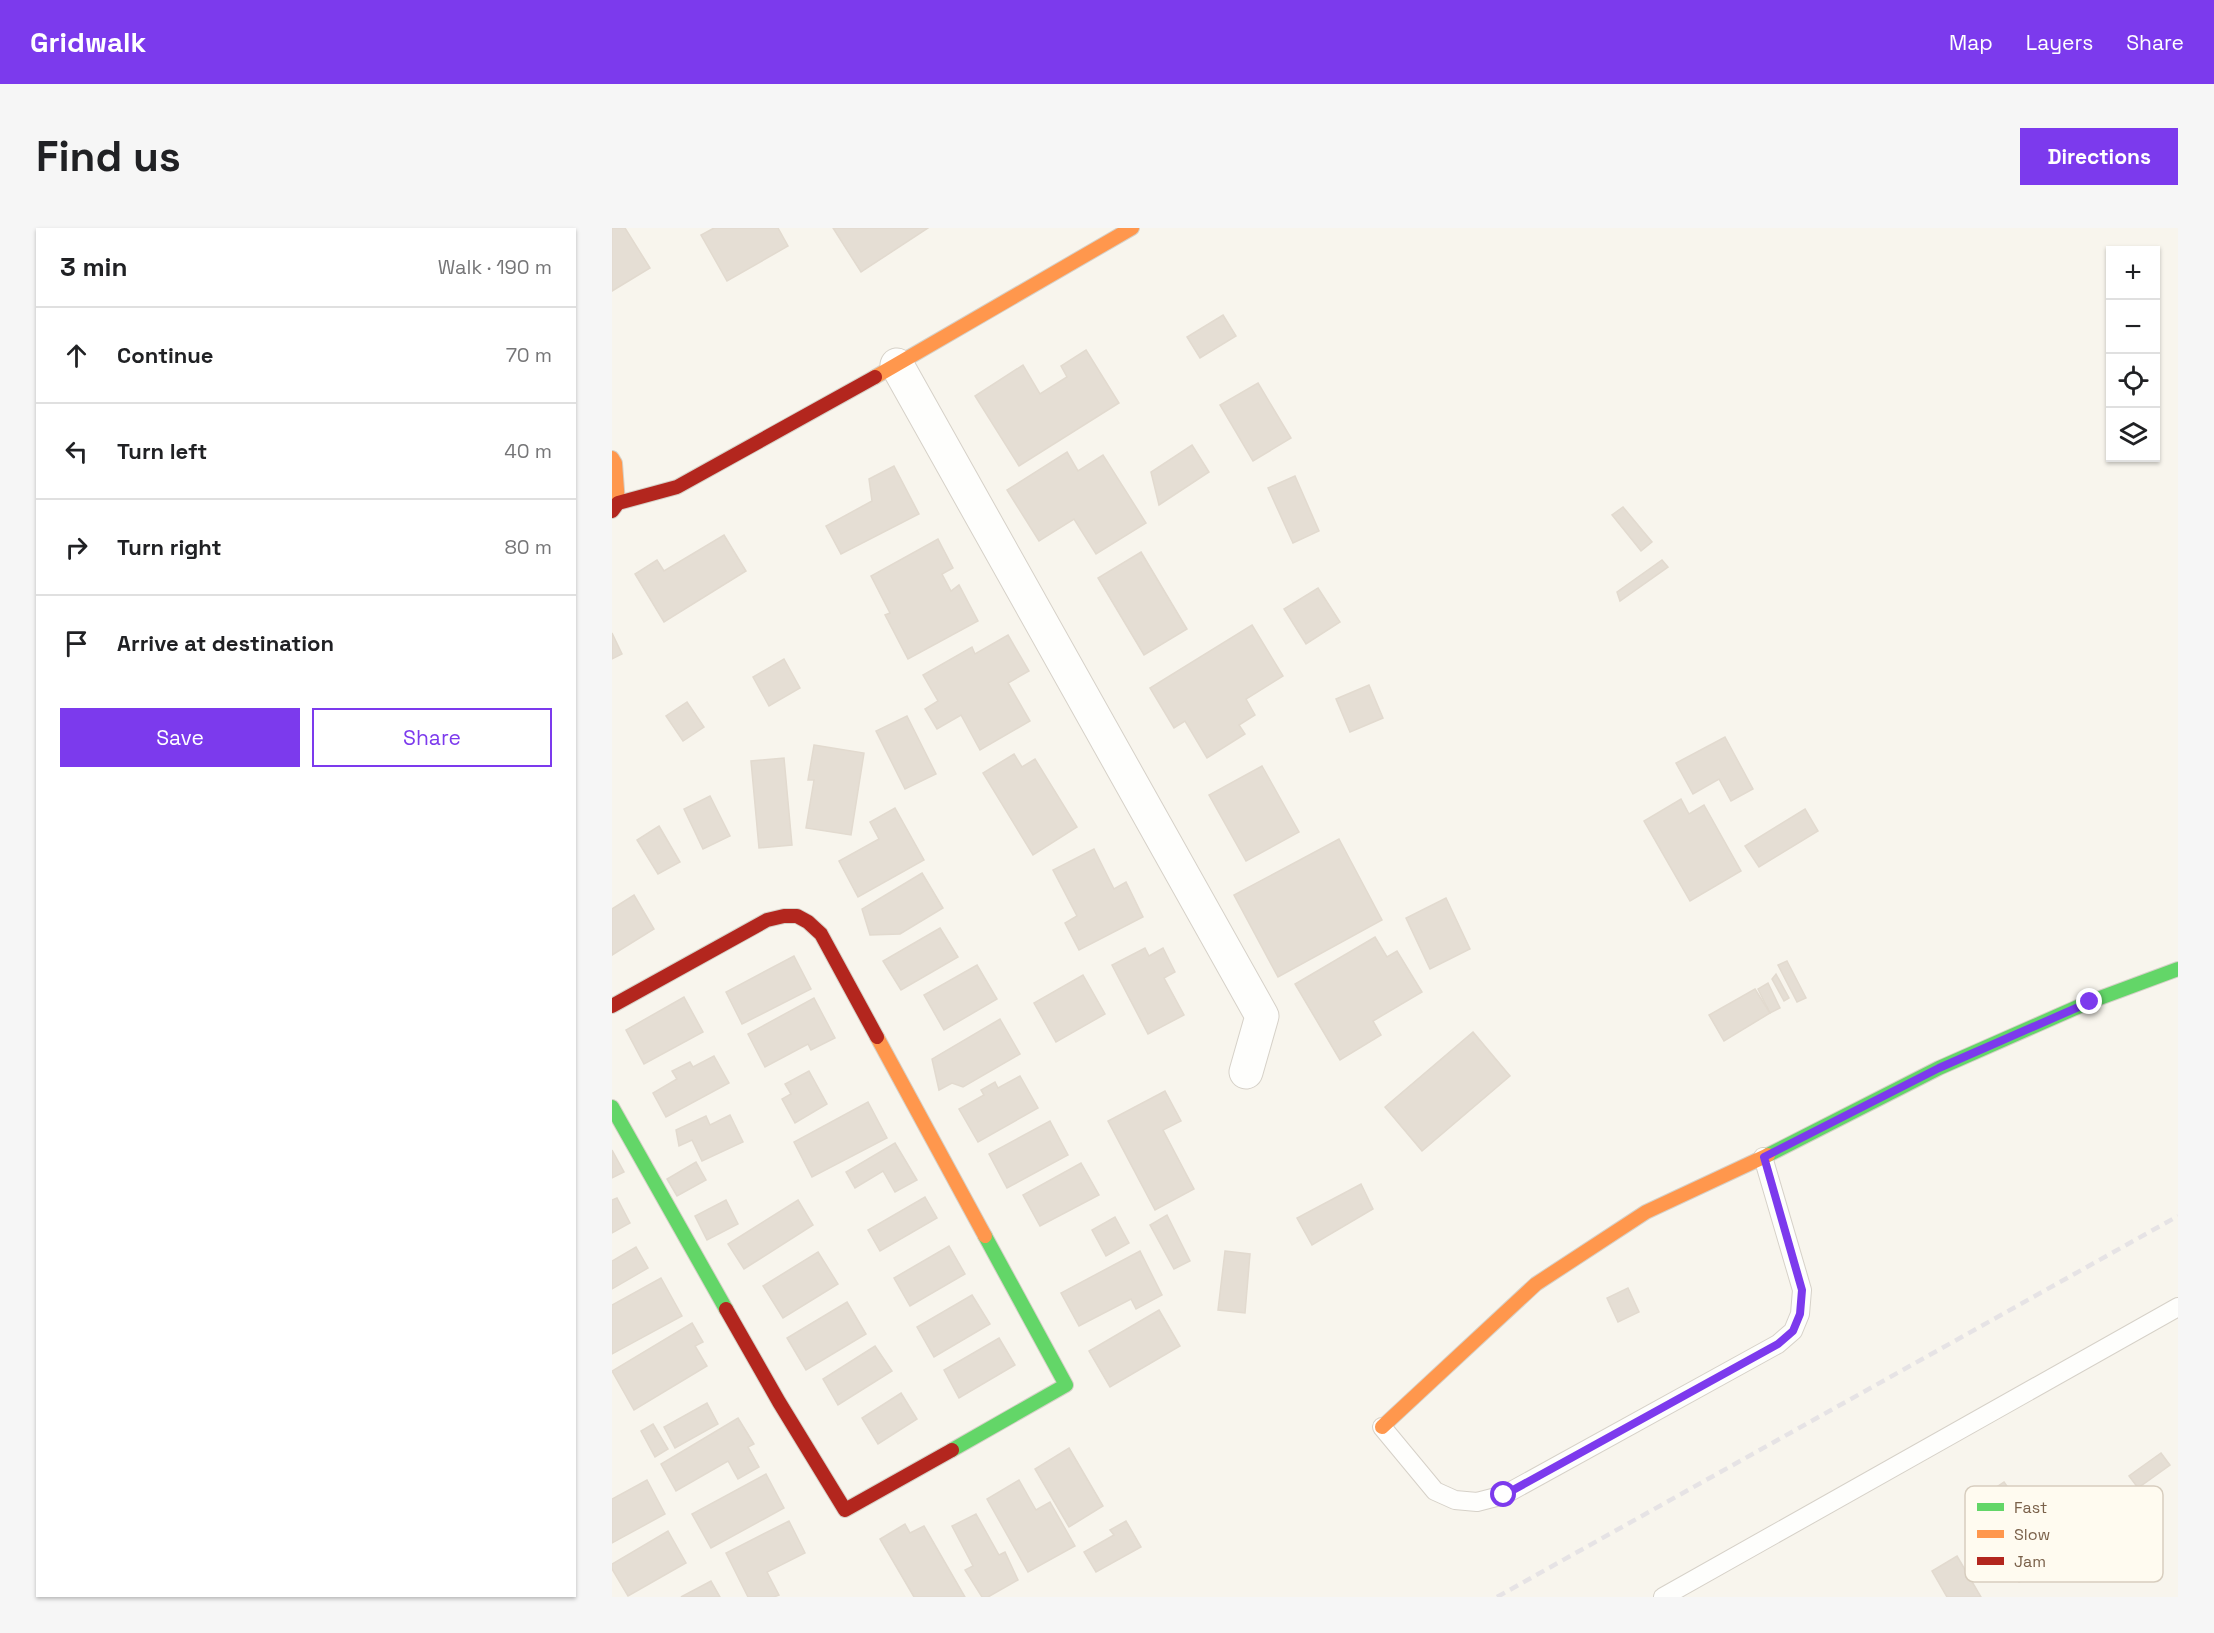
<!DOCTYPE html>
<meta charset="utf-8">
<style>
body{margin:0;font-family:"Space Grotesk",sans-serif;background:#f6f6f6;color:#202124}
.controls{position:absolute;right:18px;top:18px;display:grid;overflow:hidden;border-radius:0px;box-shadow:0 2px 4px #0004}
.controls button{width:54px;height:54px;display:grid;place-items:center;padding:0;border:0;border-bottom:2px solid #e0e0e0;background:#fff;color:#202124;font:30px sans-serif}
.stop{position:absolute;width:18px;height:18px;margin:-14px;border:4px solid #7c3aed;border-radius:50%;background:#fff}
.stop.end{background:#7c3aed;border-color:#fff;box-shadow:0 2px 6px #0008}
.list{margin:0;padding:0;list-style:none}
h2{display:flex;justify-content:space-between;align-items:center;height:78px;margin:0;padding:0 24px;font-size:26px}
h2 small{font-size:20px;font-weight:400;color:#757577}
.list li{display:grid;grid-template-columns:39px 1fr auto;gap:18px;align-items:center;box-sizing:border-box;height:96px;padding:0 24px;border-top:2px solid #e0e0e0}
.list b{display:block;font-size:22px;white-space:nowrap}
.list em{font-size:20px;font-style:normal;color:#757577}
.actions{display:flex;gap:12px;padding:18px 24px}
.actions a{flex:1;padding:14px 0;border:2px solid #7c3aed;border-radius:0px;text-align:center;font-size:21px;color:#7c3aed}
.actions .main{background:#7c3aed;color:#fff}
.icon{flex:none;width:33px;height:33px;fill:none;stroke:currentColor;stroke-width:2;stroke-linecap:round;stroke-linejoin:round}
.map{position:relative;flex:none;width:1566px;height:1369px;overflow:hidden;border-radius:0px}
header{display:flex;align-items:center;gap:36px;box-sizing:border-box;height:84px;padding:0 30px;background:#7c3aed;color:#fff}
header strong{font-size:28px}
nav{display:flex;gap:33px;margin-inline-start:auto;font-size:21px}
.intro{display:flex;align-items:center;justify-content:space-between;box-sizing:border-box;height:144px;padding:0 36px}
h1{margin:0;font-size:42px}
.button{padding:15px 27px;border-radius:0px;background:#7c3aed;color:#fff;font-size:21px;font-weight:700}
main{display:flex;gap:36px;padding:0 36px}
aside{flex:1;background:#fff;border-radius:0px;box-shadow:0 2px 4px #0004}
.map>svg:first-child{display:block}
.building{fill:#e5ded4;stroke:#e2dacf;stroke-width:1.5}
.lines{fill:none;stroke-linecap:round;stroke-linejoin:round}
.lane-casing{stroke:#d6d1c8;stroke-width:20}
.street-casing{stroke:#d6d1c8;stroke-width:35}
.fast-casing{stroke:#d6d1c8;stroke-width:16}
.slow-casing{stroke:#d6d1c8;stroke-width:16}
.jam-casing{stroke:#d6d1c8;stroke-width:16}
.lane{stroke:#fefefc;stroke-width:18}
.street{stroke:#fefefc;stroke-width:33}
.fast{stroke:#63d668;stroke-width:14}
.slow{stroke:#ff974d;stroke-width:14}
.jam{stroke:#b3261e;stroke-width:14}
.rail{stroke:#e6e3e5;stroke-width:4.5;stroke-dasharray:9 6;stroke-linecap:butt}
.route{stroke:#7c3aed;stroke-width:8}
.key{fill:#fffbf0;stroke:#d7cdbe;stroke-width:1.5}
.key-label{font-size:16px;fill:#7a614a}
</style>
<header>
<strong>Gridwalk</strong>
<nav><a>Map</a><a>Layers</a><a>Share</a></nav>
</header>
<div class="intro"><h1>Find us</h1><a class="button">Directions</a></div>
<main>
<aside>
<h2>3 min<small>Walk · 190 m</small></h2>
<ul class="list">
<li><svg class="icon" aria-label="ahead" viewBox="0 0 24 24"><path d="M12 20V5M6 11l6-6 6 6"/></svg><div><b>Continue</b></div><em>70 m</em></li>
<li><svg class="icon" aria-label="left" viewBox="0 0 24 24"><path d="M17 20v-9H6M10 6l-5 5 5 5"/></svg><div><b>Turn left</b></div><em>40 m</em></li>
<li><svg class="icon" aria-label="right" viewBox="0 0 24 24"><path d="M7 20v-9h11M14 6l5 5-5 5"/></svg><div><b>Turn right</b></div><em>80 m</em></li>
<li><svg class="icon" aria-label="arrive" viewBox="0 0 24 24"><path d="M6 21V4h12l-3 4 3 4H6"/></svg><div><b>Arrive at destination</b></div></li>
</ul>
<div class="actions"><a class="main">Save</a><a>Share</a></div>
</aside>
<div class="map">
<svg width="1566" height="1369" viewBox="0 0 1566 1369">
<rect width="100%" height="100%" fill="#f8f5ed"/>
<g class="building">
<path d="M0,0H13L38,40L0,63Z"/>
<path d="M102,0H166L176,18L115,53L89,7Z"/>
<path d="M221,0H316L249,44Z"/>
<path d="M611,87L624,108L588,130L575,109Z"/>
<path d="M474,122L507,175L407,238L363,168L411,137L428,166L455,149L449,138Z"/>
<path d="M646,155L679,210L641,233L608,177Z"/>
<path d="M580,217L597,244L547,277L539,244Z"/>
<path d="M455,224L466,243L491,227L534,295L484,326L462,291L427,313L395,262Z"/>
<path d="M282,238L307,286L229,326L214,298L260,273L257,251Z"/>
<path d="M683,248L707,303L681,315L656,260Z"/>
<path d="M1011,279L1040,314L1029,323L1000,287Z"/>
<path d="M112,307L134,343L52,394L23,346L45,332L52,343Z"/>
<path d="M326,311L341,340L330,346L339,363L347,357L366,393L296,431L273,387L278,385L259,348Z"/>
<path d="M529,324L575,401L532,427L486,350Z"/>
<path d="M1050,332L1056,339L1008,373L1005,364Z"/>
<path d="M706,360L728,394L694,416L672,381Z"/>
<path d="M640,397L671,448L634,471L643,487L627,497L633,506L595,530L573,493L562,500L538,460Z"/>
<path d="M0,405L10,426L0,431Z"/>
<path d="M396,407L417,443L396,455L418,493L368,522L349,487L325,501L313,481L326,473L311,447L360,419L363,426Z"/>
<path d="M172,431L188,460L157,478L141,449Z"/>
<path d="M757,457L771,490L738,504L724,471Z"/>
<path d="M75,474L92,499L71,513L54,488Z"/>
<path d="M295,488L324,546L293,561L264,503Z"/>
<path d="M1113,509L1141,561L1119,573L1107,551L1081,566L1064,535Z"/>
<path d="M202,517L252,525L239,607L194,600L202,552H196Z"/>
<path d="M402,526L410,539L423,531L465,599L421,627L371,545Z"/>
<path d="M172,530L180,617L147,620L139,533Z"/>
<path d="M650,538L687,604L634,633L597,567Z"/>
<path d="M98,568L118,608L91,621L72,581Z"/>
<path d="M1069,571L1077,586L1092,577L1129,643L1078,673L1032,593Z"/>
<path d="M283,580L312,632L246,669L227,633L267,611L258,594Z"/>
<path d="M1193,581L1206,603L1147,639L1133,618Z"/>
<path d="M47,598L68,634L46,646L25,612Z"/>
<path d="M727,611L770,692L666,749L622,667Z"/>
<path d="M482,621L502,661L514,654L531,689L467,722L453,695L465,688L441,642Z"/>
<path d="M310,645L331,680L288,706L258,707L250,681Z"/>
<path d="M22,667L42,701L0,727V681Z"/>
<path d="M834,670L858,721L818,741L794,690Z"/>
<path d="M328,700L346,729L289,762L271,733Z"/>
<path d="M763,709L775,729L785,723L810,764L761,793L769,807L728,832L683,756Z"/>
<path d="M533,720L537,728L551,720L563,744L552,750L572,787L536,806L500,737Z"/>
<path d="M182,728L199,761L130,796L114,764Z"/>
<path d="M1175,733L1194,770L1185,774L1166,737Z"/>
<path d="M365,737L385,771L332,802L312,767Z"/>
<path d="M1164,746L1177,770L1172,773L1160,751Z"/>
<path d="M471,747L493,786L444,814L422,775Z"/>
<path d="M1156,755L1168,780L1158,785L1146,761Z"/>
<path d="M1143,761L1158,785L1112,813L1097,787Z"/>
<path d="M72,769L91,804L32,836L14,802Z"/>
<path d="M202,770L223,810L199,822L196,816L153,839L136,806Z"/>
<path d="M388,791L408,826L351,859L340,855L327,862L320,831Z"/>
<path d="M861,804L898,848L810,923L773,879Z"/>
<path d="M102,828L117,855L54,889L41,865L65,851L60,843L78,834L81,839Z"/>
<path d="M197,843L215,876L183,895L170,871L179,866L173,856Z"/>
<path d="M408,848L426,880L366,914L347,881L372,867L369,862L383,854L386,860Z"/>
<path d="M553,863L569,893L551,902L582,961L543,982L496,893Z"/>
<path d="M256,874L275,910L200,949L182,914Z"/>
<path d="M118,887L131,914L90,933L80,912L67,918L64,902L94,888L98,897Z"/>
<path d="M438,893L456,927L395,960L377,926Z"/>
<path d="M283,915L305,952L283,964L271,943L243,960L234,944Z"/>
<path d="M0,922L12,944L0,950Z"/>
<path d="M84,934L94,952L65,968L55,951Z"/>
<path d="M469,935L487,967L428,998L411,967Z"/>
<path d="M749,956L761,981L700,1017L685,990Z"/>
<path d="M313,969L325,990L268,1023L256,1002Z"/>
<path d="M5,970L18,995L0,1005V972Z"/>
<path d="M114,972L126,996L95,1012L83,988Z"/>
<path d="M186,972L201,997L132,1041L116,1016Z"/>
<path d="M555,987L578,1033L562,1041L538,997Z"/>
<path d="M503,989L517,1015L494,1028L480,1002Z"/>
<path d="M337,1018L353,1046L298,1078L282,1050Z"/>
<path d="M24,1019L36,1040L0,1061V1033Z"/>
<path d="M528,1023L550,1067L524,1081L519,1071L467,1098L449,1065Z"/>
<path d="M613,1023L638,1026L633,1085L606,1082Z"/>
<path d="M206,1024L226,1056L171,1090L151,1058Z"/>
<path d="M49,1050L70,1088L0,1126V1077Z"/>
<path d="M1016,1060L1027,1084L1006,1094L995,1070Z"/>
<path d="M360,1067L378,1096L322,1129L305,1099Z"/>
<path d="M235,1074L254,1106L194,1142L175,1110Z"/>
<path d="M547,1082L568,1118L498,1159L477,1123Z"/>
<path d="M80,1095L91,1114L83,1118L95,1138L22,1182L0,1143Z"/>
<path d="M387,1110L403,1137L347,1170L332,1142Z"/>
<path d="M263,1118L280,1143L226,1177L211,1151Z"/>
<path d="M289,1165L305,1191L266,1216L250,1190Z"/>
<path d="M95,1175L106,1196L63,1220L52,1199Z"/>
<path d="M126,1190L142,1216L136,1219L147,1239L126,1251L116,1233L64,1263L49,1236Z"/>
<path d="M41,1196L56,1221L43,1229L29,1203Z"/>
<path d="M457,1220L491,1278L457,1299L423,1241Z"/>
<path d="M1549,1225L1558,1237L1526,1260L1517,1248Z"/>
<path d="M154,1246L172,1280L99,1320L80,1286Z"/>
<path d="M35,1252L53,1286L0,1315V1271Z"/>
<path d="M407,1252L424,1282L438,1274L463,1318L416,1344L375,1271Z"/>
<path d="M1392,1254L1399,1264H1403L1441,1336L1407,1354L1370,1283L1372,1279L1367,1271Z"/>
<path d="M364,1286L387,1327L393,1324L406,1352L376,1369H370L353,1342L361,1338L340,1298Z"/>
<path d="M177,1293L193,1325L155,1344L167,1367L162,1369H136L114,1325Z"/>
<path d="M514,1293L529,1319L484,1344L472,1324L502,1307L498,1302Z"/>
<path d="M293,1296L298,1305L312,1298L353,1369H302L268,1311Z"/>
<path d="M56,1303L74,1335L16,1368L0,1341V1336Z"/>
<path d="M1345,1328L1369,1369H1335L1320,1343Z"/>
<path d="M99,1353L108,1369H69Z"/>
</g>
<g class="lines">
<defs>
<g id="lane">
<path d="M770,1199L823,1263L843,1272L865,1274L892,1267L1166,1116L1181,1103L1188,1086L1190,1062L1151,929"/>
<path d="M1051,1369L1566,1079"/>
</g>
<path id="street" d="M285,137L650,788L634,844"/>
<g id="fast">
<path d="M0,879L114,1081"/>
<path d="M1156,927L1327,840L1477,774L1566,741"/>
<path d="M340,1222L454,1157L373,1008"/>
</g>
<g id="slow">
<path d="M263,149L520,0"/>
<path d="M0,230L3,235L6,275"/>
<path d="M265,809L373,1008"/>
<path d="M770,1199L924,1056L1034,984L1156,927"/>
</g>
<g id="jam">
<path d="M0,283L6,275L65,259L263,149"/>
<path d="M0,778L155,692L172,688H185L196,694L209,706L265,809"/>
<path d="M114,1081L167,1174L233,1282L340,1222"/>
</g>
</defs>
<use href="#lane" class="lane-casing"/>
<use href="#street" class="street-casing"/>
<use href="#fast" class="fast-casing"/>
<use href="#slow" class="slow-casing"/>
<use href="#jam" class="jam-casing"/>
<use href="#lane" class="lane"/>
<use href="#street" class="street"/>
<use href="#fast" class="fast"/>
<use href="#slow" class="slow"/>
<use href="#jam" class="jam"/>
<path class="rail" d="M885,1369L1566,988"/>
</g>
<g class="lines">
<path class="route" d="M892,1267L1166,1116L1181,1103L1188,1086L1190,1062L1152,929L1327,840L1478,774"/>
</g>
<rect x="1353" y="1258" width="198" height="96" rx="9" class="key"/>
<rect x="1365" y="1275" width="27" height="8" fill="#63d668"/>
<rect x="1365" y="1302" width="27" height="8" fill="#ff974d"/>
<rect x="1365" y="1329" width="27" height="8" fill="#b3261e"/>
<g class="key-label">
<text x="1402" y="1285">Fast</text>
<text x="1402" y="1312">Slow</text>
<text x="1402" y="1339">Jam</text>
</g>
</svg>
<div class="controls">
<button>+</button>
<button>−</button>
<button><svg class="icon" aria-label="locate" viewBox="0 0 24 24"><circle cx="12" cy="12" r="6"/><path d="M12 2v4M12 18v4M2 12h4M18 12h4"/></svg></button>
<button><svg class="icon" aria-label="layers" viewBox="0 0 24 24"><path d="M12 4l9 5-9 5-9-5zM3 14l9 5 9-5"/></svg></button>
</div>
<div class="stop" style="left:892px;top:1267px"></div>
<div class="stop end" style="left:1478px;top:774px"></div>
</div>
</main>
